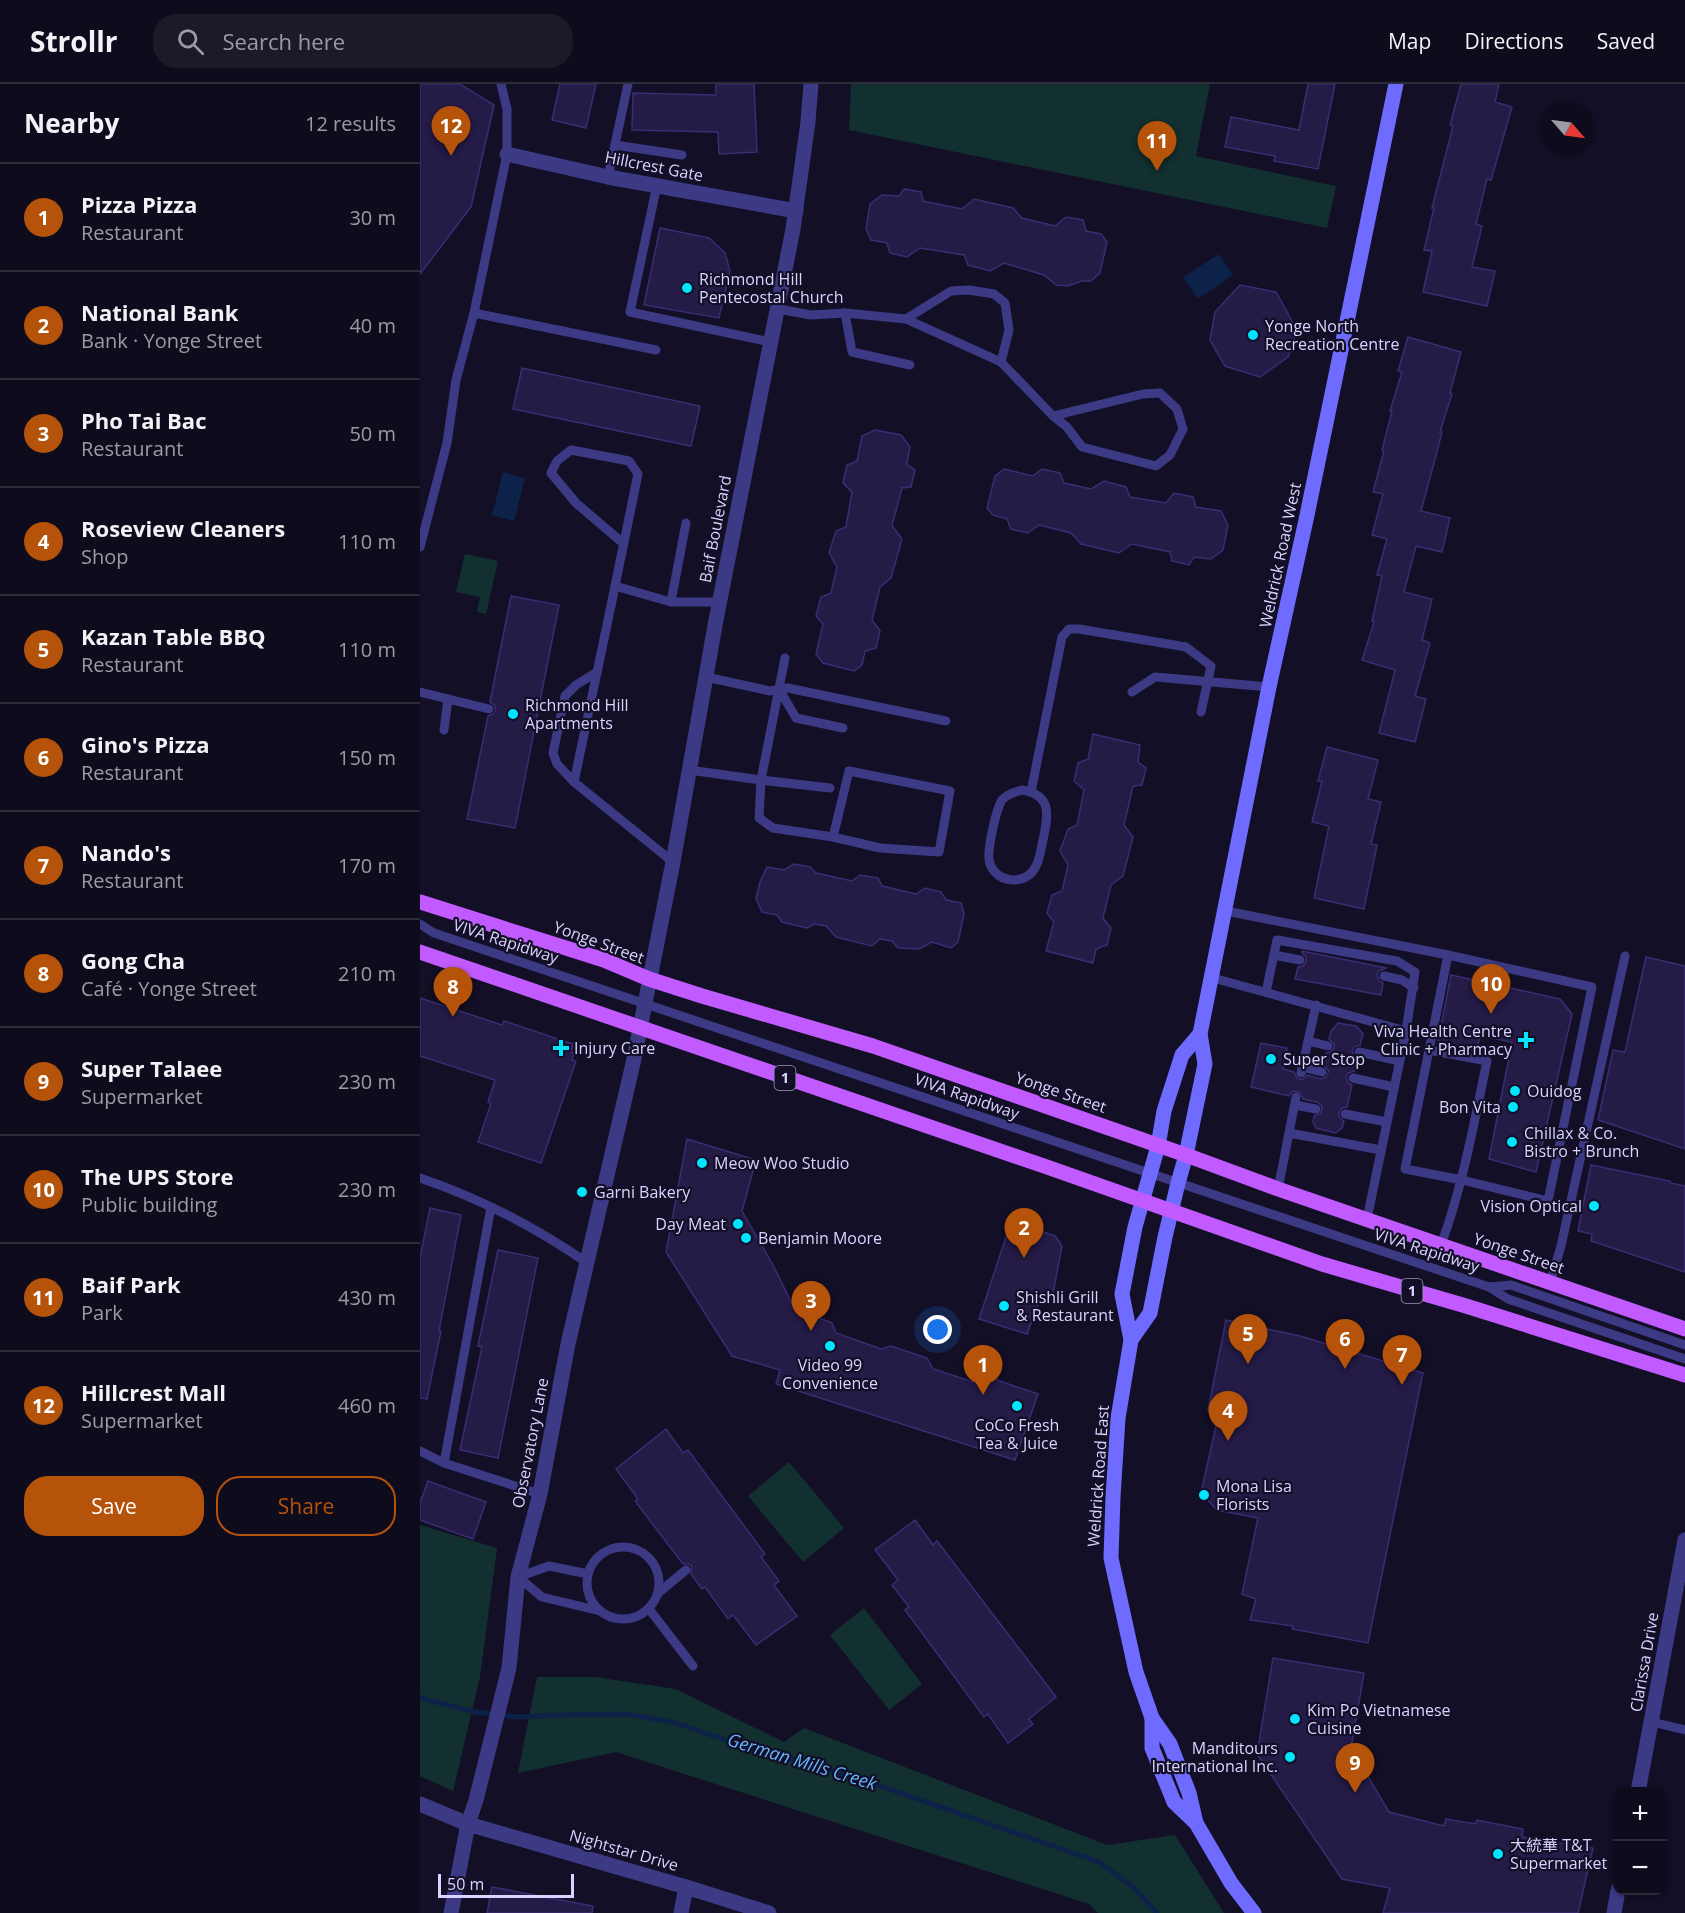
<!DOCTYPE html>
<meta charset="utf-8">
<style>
body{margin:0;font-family:"Open Sans","Noto Sans SC",sans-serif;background:#1c1929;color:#f1f3f6}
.controls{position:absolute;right:18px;bottom:18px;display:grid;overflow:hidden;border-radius:12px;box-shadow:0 2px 4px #0004}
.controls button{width:54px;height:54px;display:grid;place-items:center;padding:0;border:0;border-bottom:2px solid #2e2b3b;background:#0e0b1c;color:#f1f3f6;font:30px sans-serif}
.compass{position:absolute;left:1121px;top:18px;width:54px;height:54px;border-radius:50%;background:#0e0b1c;box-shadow:0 2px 4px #0004;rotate:118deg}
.scale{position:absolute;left:18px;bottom:15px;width:136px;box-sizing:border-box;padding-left:6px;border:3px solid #d9d4ff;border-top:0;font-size:16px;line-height:21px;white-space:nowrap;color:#d9d4ff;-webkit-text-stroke:4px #130f26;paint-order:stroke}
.you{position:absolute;left:518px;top:1246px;width:21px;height:21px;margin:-15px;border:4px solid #fff;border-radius:50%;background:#1a73e8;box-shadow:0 0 0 9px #1a73e833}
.badge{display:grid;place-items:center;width:39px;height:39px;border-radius:50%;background:#b45309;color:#fff;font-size:20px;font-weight:700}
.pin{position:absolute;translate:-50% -50px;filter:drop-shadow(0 2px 3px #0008)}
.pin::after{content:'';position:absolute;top:32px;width:21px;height:18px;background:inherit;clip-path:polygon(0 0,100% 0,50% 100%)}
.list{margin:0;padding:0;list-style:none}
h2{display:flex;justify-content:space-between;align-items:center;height:78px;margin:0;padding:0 24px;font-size:26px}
h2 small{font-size:20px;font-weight:400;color:#9b9ba3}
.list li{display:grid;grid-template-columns:39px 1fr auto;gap:18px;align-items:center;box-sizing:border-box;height:108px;padding:0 24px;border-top:2px solid #2e2b3b}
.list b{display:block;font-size:22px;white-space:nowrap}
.list p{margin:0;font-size:20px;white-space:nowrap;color:#9b9ba3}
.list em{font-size:20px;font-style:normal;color:#9b9ba3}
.actions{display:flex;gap:12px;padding:18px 24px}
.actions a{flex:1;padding:14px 0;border:2px solid #b45309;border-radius:24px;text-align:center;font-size:21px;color:#b45309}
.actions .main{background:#b45309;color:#fff}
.icon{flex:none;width:33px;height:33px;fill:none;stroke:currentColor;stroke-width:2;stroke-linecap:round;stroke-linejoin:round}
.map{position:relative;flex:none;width:1265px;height:1829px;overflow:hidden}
header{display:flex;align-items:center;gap:36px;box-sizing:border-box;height:84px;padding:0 30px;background:#0e0b1c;border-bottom:2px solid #2e2b3b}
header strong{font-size:28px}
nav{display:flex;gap:33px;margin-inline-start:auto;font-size:21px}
.search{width:420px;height:54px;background:#1c1929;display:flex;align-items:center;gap:15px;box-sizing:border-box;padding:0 21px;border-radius:24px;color:#9b9ba3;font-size:22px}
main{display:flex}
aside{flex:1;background:#0e0b1c}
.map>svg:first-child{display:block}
.green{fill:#12302f}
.water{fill:#0c2248}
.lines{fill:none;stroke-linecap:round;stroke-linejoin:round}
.stream{stroke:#0c2248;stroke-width:5}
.building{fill:#241b47;stroke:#3b2d73;stroke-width:1.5}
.lane{stroke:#3d3a85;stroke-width:9}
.street{stroke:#3d3a85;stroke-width:15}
.secondary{stroke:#6f6bff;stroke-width:15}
.primary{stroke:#c25bff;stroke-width:15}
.poi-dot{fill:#00e5ff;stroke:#130f26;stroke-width:2}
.labels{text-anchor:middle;stroke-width:4.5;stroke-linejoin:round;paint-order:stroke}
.shield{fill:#130f26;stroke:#9e99be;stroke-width:1.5}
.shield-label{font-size:15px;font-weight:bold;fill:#d9d4ff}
.street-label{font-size:16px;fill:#d9d4ff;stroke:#130f26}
.poi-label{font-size:16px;fill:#d9d4ff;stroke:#130f26;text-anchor:start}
.water-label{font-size:18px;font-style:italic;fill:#62b6ff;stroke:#130f26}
</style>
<header>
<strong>Strollr</strong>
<div class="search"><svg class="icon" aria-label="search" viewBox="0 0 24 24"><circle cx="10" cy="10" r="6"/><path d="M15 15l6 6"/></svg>Search here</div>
<nav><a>Map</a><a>Directions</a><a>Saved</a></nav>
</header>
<main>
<aside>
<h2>Nearby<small>12 results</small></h2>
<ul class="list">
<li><span class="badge">1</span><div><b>Pizza Pizza</b><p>Restaurant</p></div><em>30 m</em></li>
<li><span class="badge">2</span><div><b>National Bank</b><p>Bank · Yonge Street</p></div><em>40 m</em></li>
<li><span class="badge">3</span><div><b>Pho Tai Bac</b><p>Restaurant</p></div><em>50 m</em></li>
<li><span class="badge">4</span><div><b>Roseview Cleaners</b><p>Shop</p></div><em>110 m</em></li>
<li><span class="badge">5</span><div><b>Kazan Table BBQ</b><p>Restaurant</p></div><em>110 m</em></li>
<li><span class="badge">6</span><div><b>Gino's Pizza</b><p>Restaurant</p></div><em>150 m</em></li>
<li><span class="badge">7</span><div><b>Nando's</b><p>Restaurant</p></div><em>170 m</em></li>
<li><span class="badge">8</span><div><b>Gong Cha</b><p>Café · Yonge Street</p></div><em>210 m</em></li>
<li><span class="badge">9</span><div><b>Super Talaee</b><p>Supermarket</p></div><em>230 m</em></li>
<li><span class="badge">10</span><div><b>The UPS Store</b><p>Public building</p></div><em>230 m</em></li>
<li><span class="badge">11</span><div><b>Baif Park</b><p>Park</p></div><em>430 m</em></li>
<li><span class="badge">12</span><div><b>Hillcrest Mall</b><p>Supermarket</p></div><em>460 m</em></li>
</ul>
<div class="actions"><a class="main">Save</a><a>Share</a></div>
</aside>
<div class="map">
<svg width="1265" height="1829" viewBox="0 0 1265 1829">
<rect width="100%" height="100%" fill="#130f26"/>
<g class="green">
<path d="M431,0H790L776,72L916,102L907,144L429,46Z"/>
<path d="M45,470L78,477L66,530L57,528L60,513L36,508Z"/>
<path d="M369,1378L424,1444L383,1478L328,1412Z"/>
<path d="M0,1441L77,1464L60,1593L33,1707L0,1692Z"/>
<path d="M444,1524L502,1600L469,1626L410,1551Z"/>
<path d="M117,1593H175L256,1605L364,1658L384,1644L687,1761L755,1751L804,1829H678L669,1820L196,1668L98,1689Z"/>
</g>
<g class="water">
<path d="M799,170L813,191L778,215L763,193Z"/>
<path d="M83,388L105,394L94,437L72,431Z"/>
</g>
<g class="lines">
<path class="stream" d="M0,1614L55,1628L98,1633L139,1631L205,1630L253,1638L311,1658L437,1694L679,1778L713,1803L737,1829"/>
</g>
<g class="building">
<path d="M0,0H40L74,21L51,123L0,190Z"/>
<path d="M140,0H176L166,44L132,36Z"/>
<path d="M296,0H334L337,68L299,70L298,48L212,46L213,9L296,11Z"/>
<path d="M888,0H915L898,85L854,77L855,72L805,63L811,33L879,46Z"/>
<path d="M1041,0H1079L1075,18L1092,23L1071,96L1067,95L1056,140L1062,142L1052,183L1075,187L1067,222L1003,208L1012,167L1004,166L1014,124H1012L1033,42L1030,41Z"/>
<path d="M484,105L501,108L503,117L542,125L554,115L593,124L602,134L635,142L646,133L663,136L666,147L681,150L687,158L680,189L671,197H662L648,202L636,201L624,191L584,179L570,187L548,181L544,171L500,164L487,173L470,169L467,159L451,156L446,145L450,120L462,111L479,112Z"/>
<path d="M240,144L289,154L305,169L310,187L299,234L224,221Z"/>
<path d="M820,201L856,208L877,246L868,273L840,293L805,282L790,256L795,228Z"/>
<path d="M988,253L1041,268L1030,309L1032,310L1020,348H1022L1014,379L1001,427L1030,434L1022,468L996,462L984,508L1012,515L1002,556L1010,559L995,612L1006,615L995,658L959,649L975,586L942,576L954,538L952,537L962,492L957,491L967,455L952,451L963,410L953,408L964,367L962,366L972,327H970L982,288L978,287Z"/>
<path d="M102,284L280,322L271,362L93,325Z"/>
<path d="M455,346L481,351L490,363L487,380L495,386L491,403L482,404L472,442L482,455L471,494L460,503L452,536L460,547L456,564L445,567L442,581L434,587L403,579L396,570L403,540L396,532L401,513L411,509L417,483L409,469L416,447L426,443L432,408L423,399L427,381L437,377L442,352Z"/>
<path d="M584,385L613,392L622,385L640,389L644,399L671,405L684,397L706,403L710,413L746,419L754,409L773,413L776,423L801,427L808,441L803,466L791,475L774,473L769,481L752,477L750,468L712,460L699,469L661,460L651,449L619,441L608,449L591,445L587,435L573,431L567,424L575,392Z"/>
<path d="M91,512L139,521L95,744L47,735L68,632L73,630L76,626L74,621L70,618Z"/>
<path d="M673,650L720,661L718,678L726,684L722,701L713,702L704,741L713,753L703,792L691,801L683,834L691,844L687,861L676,865L673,879L626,867L634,838L627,829L632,811L642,807L648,781L640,767L648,745L657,741L664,706L654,697L658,679L668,675Z"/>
<path d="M907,663L958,676L948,715L961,718L951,760L957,761L944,825L894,814L909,742L892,738L902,697H898Z"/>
<path d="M374,780L390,783L396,789L432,797L440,791L458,794L462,802L496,810L505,804L521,808L526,816L541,819L544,830L538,858L531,864L512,858L499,865L478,864L472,857L460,855L452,862L416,853L406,842L394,840L387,844L362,838L357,831L342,828L336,815L340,798L347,783L364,786Z"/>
<path d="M882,867L966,884L959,887L957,891L959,897L963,899L961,911L875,895L878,883L883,882L886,878V873L882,869Z"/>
<path d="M1226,873L1265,882V1065L1178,1036L1193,966L1205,968Z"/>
<path d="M1031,891L1140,915L1152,930L1116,1088L1069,1075L1092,958L1061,952L1055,967L1018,957Z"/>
<path d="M0,914L82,941L84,937L153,960L151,968L154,969L152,976L156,977L121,1079L58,1058L71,1019L68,1018L75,996L0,972Z"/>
<path d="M918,939L936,942L943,950L940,961L934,963L932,967L934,973L938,975L935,987L928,989L926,993L928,999L932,1001L927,1023L922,1024L919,1028V1033L924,1037L922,1044L915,1049L896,1044L893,1038L894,1032L901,1029L902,1022L897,1018L883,1015L880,1008L873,1007L869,1012L831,1003L841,959L867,964L863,985L874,988L877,994L882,996L887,991L901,995L906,993L909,987L903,981L906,969L910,968L914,964V960L909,955L911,947Z"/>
<path d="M267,1055L336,1076L322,1127L353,1181L374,1224L412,1239L416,1249L461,1265L471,1262L507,1274L513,1285L556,1299L571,1294L618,1310L595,1376L356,1300L360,1286L312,1272L246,1168Z"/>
<path d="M1171,1081L1250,1097V1099L1265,1102V1188L1171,1157L1172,1150L1158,1147Z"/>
<path d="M10,1124L41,1131L19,1247H21L7,1315L0,1314V1174Z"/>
<path d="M600,1140L635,1152L642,1162L632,1215L622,1210L607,1250L559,1235L588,1147Z"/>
<path d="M78,1166L118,1174L78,1374L40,1366L62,1263L58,1262Z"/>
<path d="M806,1236L880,1252L1003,1289L948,1559L872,1545L873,1542L830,1536L836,1515L822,1510L838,1434L797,1426L781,1409L796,1342L788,1326Z"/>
<path d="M246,1345L263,1369L268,1366L345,1470L341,1473L359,1497L354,1501L377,1532L336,1561L313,1531L308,1535L285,1503L282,1505L271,1490L272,1482L268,1480H263L215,1417L218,1415L196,1385Z"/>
<path d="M8,1397L66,1418L53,1455L0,1436V1419Z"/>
<path d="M495,1436L513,1461L517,1457L636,1613L609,1635L613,1640L588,1659L568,1630L564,1633L485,1526L489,1523L472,1501L478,1496L455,1466Z"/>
<path d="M853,1574L944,1589L931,1664L969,1728L1024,1742L1026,1735L1056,1740L1057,1736L1103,1745L1102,1753L1173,1764L1158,1829H963L970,1804L922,1795L837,1670Z"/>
<path d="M72,1803L173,1822L172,1829H67Z"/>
</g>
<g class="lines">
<g class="lane">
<path d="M195,61L262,71"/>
<path d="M188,93L208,0"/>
<path d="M237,101L210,228L350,258"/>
<path d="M358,225L391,231L425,229L486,235L581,278L633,332L647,343L662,363L736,382L750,371L763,345L757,325L740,309L723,310L633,332"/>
<path d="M54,229L236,266"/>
<path d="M425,229L432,268L490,281"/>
<path d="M486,235L531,207L549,206L574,210L585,219L589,246L581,278"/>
<path d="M204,460L156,419L131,389L137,377L151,366L209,377L218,390C197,493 176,595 154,698L253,778"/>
<path d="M0,463L27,359L36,296L54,229L87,70V25L81,0"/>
<path d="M195,502L251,518H299"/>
<path d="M251,518L266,439"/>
<path d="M365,574L341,696L410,704"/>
<path d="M286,593L350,607L368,604L526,637"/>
<path d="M359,605L376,634L423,644"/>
<path d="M0,608L69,625"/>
<path d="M712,608L735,593L849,603"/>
<path d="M24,646L28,615"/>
<path d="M269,686L341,696L339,734L353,744L413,753L460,764L519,768L530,707L429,687L413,753"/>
<path d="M154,698L137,680L133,669L145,612L156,601L177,588"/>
<path d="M602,706C633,711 628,732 623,756C621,764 620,775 616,782C608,799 585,800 574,787C571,783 569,778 569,774C568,763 576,725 582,716C587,710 595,708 602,706Z"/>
<path d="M611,708L642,553L649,545H659L766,563L791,582L781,628"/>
<path d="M806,827L1028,871"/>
<path d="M0,840L14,849L1069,1203L1088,1215L1265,1275"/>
<path d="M854,871L880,876"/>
<path d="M964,892L982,896L994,904"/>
<path d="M793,894L986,947L947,1135"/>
<path d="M846,908L857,856L977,877L995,888L986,947"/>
<path d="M888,957L908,962"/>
<path d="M1009,966L1028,871L1172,903L1128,1117L1042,1096L985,1085L1009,966L1067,977C1054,1039 1043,1101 1021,1161"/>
<path d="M939,968L980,977"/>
<path d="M882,983L902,988"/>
<path d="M881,989L896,921"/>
<path d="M933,994L974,1003"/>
<path d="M875,1021L896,1025"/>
<path d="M925,1030L967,1038"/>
<path d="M869,1049L876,1013"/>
<path d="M0,1094C59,1114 115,1143 166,1178"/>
<path d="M858,1105L869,1049L961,1066"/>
<path d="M1130,1199L1141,1162L1205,872"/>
<path d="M1069,1203L1091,1201L1265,1261"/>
<path d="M0,1367L24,1379L120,1410"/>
<path d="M24,1379L71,1123"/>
<circle cx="203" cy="1499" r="36"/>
<path d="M98,1493L122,1513L180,1527"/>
<path d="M98,1493L129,1482L168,1490"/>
<path d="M237,1510L266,1486"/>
<path d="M229,1525L273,1582"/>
<path d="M1232,1638L1265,1646"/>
</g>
<g class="street">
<path d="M87,70L188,93L376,127"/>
<path d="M1218,1708L1265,1456"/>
<path d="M0,1720L48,1740L266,1803L349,1829"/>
<path d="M31,1829L48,1740L56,1716L89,1584L98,1493L120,1410L148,1260L214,975L253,778L296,536L373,145L388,38L391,0"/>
<path d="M261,1829L266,1803"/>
<path d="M1194,1829L1198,1806"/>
</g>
<g class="secondary">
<path d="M711,1256L730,1229L745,1153L758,1099L766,1071L785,980L780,950L849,603L886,436L976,0"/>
<path d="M732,1634V1664L754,1718L776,1739L811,1799L834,1829"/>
<path d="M776,1739L769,1709L750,1660L732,1634L716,1588L691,1474L693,1413L698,1334L711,1256L702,1210L715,1143L738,1062L744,1027L762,971L780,950"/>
</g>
<g class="primary">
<path d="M0,818L184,876L229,895L282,912L453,962L766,1071L858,1105L1265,1245"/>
<path d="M0,868L627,1083L902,1180L1046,1222L1265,1291"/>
</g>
</g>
<g class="poi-dot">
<circle cx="267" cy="204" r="6"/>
<circle cx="833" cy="251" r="6"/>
<circle cx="93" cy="630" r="6"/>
<path d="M1103 947h6v6h6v6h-6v6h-6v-6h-6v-6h6z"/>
<path d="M138 955h6v6h6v6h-6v6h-6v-6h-6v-6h6z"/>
<circle cx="851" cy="975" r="6"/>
<circle cx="1095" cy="1007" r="6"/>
<circle cx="1093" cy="1023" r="6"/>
<circle cx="1092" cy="1058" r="6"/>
<circle cx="282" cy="1079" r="6"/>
<circle cx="162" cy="1108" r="6"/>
<circle cx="1174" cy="1122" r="6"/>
<circle cx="318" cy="1140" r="6"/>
<circle cx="326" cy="1154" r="6"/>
<circle cx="584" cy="1222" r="6"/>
<circle cx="410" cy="1262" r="6"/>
<circle cx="597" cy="1322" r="6"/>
<circle cx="784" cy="1411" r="6"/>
<circle cx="875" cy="1635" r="6"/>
<circle cx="870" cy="1673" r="6"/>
<circle cx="1078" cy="1770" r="6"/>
</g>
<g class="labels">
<g class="shield">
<rect x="354.5" y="982" width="21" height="24" rx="4.5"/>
<rect x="981.5" y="1195" width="21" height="24" rx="4.5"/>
</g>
<g class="shield-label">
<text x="365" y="999">1</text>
<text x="992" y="1212">1</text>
</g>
<g class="street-label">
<text transform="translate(234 82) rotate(11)" y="6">Hillcrest Gate</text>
<text transform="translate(295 445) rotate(-79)" y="6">Baif Boulevard</text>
<text transform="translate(860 471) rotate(-78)" y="6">Weldrick Road West</text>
<text transform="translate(86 857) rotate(18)" y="6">VIVA Rapidway</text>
<text transform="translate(179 858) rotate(20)" y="6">Yonge Street</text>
<text transform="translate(641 1008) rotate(19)" y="6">Yonge Street</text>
<text transform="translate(547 1012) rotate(19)" y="6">VIVA Rapidway</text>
<text transform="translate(1007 1166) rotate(18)" y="6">VIVA Rapidway</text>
<text transform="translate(1099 1169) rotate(19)" y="6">Yonge Street</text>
<text transform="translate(110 1359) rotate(-79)" y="6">Observatory Lane</text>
<text transform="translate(678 1392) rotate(-86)" y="6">Weldrick Road East</text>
<text transform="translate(1224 1578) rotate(-80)" y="6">Clarissa Drive</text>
<text transform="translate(204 1766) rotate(16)" y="6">Nightstar Drive</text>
</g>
<g class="poi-label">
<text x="279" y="201">Richmond Hill<tspan x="279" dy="18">Pentecostal Church</tspan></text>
<text x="845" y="248">Yonge North<tspan x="845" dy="18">Recreation Centre</tspan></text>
<text x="105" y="627">Richmond Hill<tspan x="105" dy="18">Apartments</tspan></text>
<text x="1092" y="953" text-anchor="end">Viva Health Centre<tspan x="1092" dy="18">Clinic + Pharmacy</tspan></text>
<text x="154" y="970">Injury Care</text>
<text x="863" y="981">Super Stop</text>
<text x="1107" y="1013">Ouidog</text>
<text x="1081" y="1029" text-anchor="end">Bon Vita</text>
<text x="1104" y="1055">Chillax &amp; Co.<tspan x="1104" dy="18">Bistro + Brunch</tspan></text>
<text x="294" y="1085">Meow Woo Studio</text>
<text x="174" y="1114">Garni Bakery</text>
<text x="1162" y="1128" text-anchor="end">Vision Optical</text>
<text x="306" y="1146" text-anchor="end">Day Meat</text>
<text x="338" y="1160">Benjamin Moore</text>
<text x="596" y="1219">Shishli Grill<tspan x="596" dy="18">&amp; Restaurant</tspan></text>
<text x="410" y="1287" text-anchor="middle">Video 99<tspan x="410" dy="18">Convenience</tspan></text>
<text x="597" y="1347" text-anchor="middle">CoCo Fresh<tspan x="597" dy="18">Tea &amp; Juice</tspan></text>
<text x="796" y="1408">Mona Lisa<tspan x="796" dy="18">Florists</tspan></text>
<text x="887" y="1632">Kim Po Vietnamese<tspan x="887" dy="18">Cuisine</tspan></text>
<text x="858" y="1670" text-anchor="end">Manditours<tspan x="858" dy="18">International Inc.</tspan></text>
<text x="1090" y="1767">大統華 T&amp;T<tspan x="1090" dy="18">Supermarket</tspan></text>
</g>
<g class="water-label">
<text transform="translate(382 1678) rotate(17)" y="6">German Mills Creek</text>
</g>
</g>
</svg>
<div class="controls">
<button>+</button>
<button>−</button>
</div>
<svg class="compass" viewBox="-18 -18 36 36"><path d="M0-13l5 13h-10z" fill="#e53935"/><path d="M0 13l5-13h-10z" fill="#9b9ba3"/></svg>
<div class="scale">50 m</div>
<div class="you"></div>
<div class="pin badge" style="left:563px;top:1311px">1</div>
<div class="pin badge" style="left:604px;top:1174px">2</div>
<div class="pin badge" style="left:391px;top:1247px">3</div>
<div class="pin badge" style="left:808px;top:1357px">4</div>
<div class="pin badge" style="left:828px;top:1280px">5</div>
<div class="pin badge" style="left:925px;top:1285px">6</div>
<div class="pin badge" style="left:982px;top:1301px">7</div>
<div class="pin badge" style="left:33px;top:933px">8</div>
<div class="pin badge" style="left:935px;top:1709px">9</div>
<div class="pin badge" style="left:1071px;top:930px">10</div>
<div class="pin badge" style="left:737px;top:87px">11</div>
<div class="pin badge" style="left:31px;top:72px">12</div>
</div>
</main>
